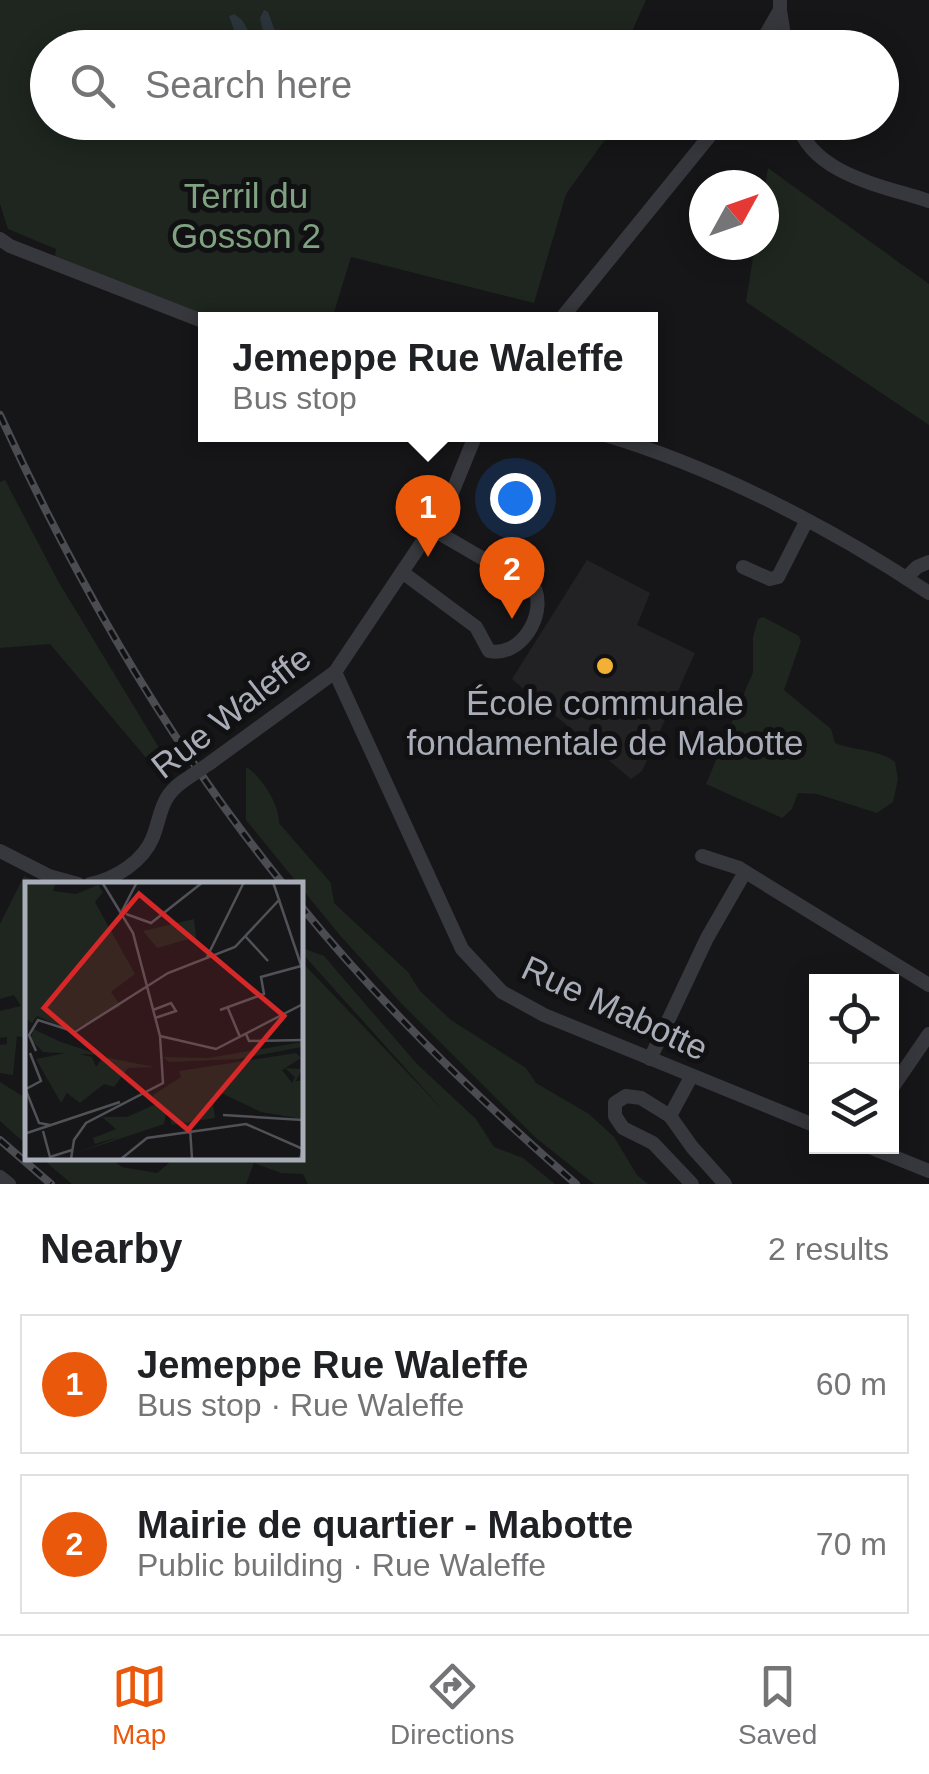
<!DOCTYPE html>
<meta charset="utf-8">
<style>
body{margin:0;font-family:Arial,sans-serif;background:#f6f6f6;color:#202124}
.controls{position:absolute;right:30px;bottom:30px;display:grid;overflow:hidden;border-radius:0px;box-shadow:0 5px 25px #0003}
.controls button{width:90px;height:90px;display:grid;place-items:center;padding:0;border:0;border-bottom:2px solid #e0e0e0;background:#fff;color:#202124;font:50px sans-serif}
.compass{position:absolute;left:689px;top:170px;width:90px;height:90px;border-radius:50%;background:#fff;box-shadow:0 5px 25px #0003;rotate:50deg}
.you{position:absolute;left:515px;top:498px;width:35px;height:35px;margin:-25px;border:8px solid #fff;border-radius:50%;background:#1a73e8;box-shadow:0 0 0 15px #1a73e833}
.badge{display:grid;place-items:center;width:65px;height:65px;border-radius:50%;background:#ea580c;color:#fff;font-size:32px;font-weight:700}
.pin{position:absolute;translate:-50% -82px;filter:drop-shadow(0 2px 5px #0008)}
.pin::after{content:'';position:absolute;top:52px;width:35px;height:30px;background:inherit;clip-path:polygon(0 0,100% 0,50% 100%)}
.popup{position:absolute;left:198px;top:312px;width:460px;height:130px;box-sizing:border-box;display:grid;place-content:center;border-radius:0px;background:#fff;filter:drop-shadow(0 2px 8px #0005);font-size:32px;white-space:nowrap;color:#757577}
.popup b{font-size:38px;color:#202124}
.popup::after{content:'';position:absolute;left:50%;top:100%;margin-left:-20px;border:20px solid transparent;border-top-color:#fff}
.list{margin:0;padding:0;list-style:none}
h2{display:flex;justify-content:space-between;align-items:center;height:130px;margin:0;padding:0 40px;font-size:42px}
h2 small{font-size:32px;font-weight:400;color:#757577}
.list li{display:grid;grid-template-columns:65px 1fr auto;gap:30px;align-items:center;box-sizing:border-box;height:140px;margin:0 20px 20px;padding:0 20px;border:2px solid #e0e0e0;border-radius:0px}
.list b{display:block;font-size:38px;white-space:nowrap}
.list p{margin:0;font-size:32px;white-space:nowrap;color:#757577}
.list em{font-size:32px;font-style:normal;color:#757577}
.icon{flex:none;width:55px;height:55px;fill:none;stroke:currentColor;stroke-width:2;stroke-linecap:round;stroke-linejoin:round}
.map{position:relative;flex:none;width:929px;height:1184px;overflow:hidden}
.search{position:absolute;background:#fff;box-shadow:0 5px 25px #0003;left:30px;right:30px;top:30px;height:110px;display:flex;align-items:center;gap:25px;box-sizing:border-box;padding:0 35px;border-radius:55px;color:#757577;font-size:38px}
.sheet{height:450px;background:#fff}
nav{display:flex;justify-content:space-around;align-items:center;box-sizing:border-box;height:140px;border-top:2px solid #e0e0e0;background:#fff;font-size:28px;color:#757577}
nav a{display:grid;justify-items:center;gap:5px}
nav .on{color:#ea580c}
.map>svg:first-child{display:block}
.built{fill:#222225}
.green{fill:#1e261f}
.water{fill:#2c353c}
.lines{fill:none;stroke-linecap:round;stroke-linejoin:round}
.minor{stroke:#37383d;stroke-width:14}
.rail-casing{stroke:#4a4c52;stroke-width:8}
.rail{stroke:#111113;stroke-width:4;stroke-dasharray:11;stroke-linecap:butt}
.minor-bridge{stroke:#37383d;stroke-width:14}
.poi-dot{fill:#f2b134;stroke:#111113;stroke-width:4}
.labels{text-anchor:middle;stroke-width:10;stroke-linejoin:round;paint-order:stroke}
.park-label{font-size:35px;fill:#7fa381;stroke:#111113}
.poi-label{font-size:35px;fill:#a8adb8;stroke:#111113}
.street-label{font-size:35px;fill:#a8adb8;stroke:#111113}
.inset-road{fill:none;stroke:#505258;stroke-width:2.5}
.view{fill:#d62828;fill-opacity:0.15;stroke:#d62828;stroke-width:5}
.inset-edge{fill:none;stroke:#a8adb8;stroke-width:5}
</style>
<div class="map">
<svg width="929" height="1184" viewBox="0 0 929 1184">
<rect width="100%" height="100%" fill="#161618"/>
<path class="built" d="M587,560L650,593L637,625L695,653L642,771L631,779L512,679Z"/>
<g class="green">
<path d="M0,0H646L625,47L48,48V122L617,123L566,194L534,303L351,257L332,319L205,320L55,257L56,249L8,229L0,204Z"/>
<path d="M768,168L929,284V425L746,302L755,245H764V193Z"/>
<path d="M5,480L58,581L170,766L168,772L159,773L50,644L0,648V482Z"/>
<path d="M763,617L799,636L801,641L784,690L831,729L835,743C855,751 879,749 895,762L898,779L893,802L877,813L817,794L798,793L792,809L782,818L706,784L753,672V637L758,619Z"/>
<path d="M246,767C261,775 280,806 279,823L331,883L334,903L408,972L420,991L451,1020L526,1068L536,1083L589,1114L614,1137L637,1175L648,1184H594L536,1138L401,1003L338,933L246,820Z"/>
<path d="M24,876L40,884H28L27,1038L17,1036L13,1075L0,1073V1045L7,1044V1037L0,1038V1011L21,1006L14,995L0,999V924Z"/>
<path d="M300,947L324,956L417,1064L476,1119L494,1147L523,1158L555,1184H308L303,1174L281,1173L254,1163L246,1184H72L40,1157H108L122,1167L157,1173L169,1163L167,1157L300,1156V960L443,1110L300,951Z"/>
<path d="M0,1082L27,1099V1145L0,1121Z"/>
</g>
<g class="water">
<path d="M264,10L268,12L281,47H266L260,18Z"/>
<path d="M234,14L242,20L258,47H240L229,16Z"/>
</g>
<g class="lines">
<g class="minor">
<path d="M780,10L786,48"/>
<path d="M758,48L780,10V0"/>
<path d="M797,122C812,175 884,186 929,201"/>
<path d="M0,239L10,246L205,322"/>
<path d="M560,320L721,122"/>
<path d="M602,434C714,467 832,528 929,593"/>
<path d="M743,567L770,579L778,577L806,522"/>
<path d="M402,572L476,627L489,651C520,658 546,616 535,589L432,529"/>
<path d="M906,578L917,567L929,562"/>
<path d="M335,672L462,949L502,992L544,1015L816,1126"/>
<path d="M210,763L335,672L447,505L476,434"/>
<path d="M0,851L49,876L78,884"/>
<path d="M702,856L739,868L929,985"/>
<path d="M90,884C115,879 143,862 153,837C162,813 160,798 182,782"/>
<path d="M650,1059L707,938L745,872"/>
<path d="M691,1077L670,1116L692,1147L725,1184"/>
<path d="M892,1088L929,1034"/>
<path d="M670,1116L641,1098L626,1096L615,1103V1116L623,1128L653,1143L692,1184"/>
<path d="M867,1146L929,1171"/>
<path d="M0,1177L9,1184"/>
</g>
<defs>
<g id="rail">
<path d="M0,415C76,581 167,741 283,884"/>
<path d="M300,905C383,1007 477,1098 576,1184"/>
<path d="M0,1140L51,1184"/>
</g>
</defs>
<use href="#rail" class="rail-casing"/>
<use href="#rail" class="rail"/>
<path class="minor-bridge" d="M182,782L210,763"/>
</g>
<circle class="poi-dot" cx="605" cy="666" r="10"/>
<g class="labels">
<g class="park-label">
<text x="246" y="208">Terril du<tspan x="246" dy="40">Gosson 2</tspan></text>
</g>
<g class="poi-label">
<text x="605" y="715">École communale<tspan x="605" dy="40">fondamentale de Mabotte</tspan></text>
</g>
<g class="street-label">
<text transform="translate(231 712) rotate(-38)" y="12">Rue Waleffe</text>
<text transform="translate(615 1008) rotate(25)" y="12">Rue Mabotte</text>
</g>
</g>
<g transform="translate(25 882)">
<rect width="278" height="278" fill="#161618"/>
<path d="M3,0H31L28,9L51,12L73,3L78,10L70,20L110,92L86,110L96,124L47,149L12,134L7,141L0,136ZM169,37L171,55L132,66L118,49ZM8,147L36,160L75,173L18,170L6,158ZM277,160V165L213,177L144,180L138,175L183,176ZM46,170L67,175L71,185L78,175L130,185L103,186L89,205L79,202L55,221L42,211L36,221L11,177ZM271,171L276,176L257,188L267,201L270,195L260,186L277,187L271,199H277V237L236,230L194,210L187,215L190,236L147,243L142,227L139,242L49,272L94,255L70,262L68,256L91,247L77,235H102L131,222L128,213L156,195L154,189Z" fill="#1e261f"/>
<path class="inset-road" d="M248,0L278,89M97,29L112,0M101,32L126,41L178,0M221,55L243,79M182,75L219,0M202,124L215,155M128,128L146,121L151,129L130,136M195,128L239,112L236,95L276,84M221,152L224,159L278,158M135,154L191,167L278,122M11,169L4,153L13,138L50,150L143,91L210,65L255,17M0,206L14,241L25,243M1,207L16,199L5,171M198,233L278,238M165,246L167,277M18,249L25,275L47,268M2,251L95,220M46,277L49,258L61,241L138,201L135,154L108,51L77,0M96,277L122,256L221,242L278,267L275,277"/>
<path class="view" d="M114,12L259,134L163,248L19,126Z"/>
<rect width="278" height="278" class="inset-edge"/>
</g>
</svg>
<div class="controls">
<button><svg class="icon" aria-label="locate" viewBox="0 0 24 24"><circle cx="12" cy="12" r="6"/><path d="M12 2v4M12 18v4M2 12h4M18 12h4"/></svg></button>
<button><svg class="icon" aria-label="layers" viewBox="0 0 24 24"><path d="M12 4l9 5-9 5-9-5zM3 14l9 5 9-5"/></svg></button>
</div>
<svg class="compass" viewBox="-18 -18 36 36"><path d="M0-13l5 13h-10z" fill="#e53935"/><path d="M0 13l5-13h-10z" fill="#757577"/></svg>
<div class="you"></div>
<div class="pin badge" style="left:428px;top:557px">1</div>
<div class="popup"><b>Jemeppe Rue Waleffe</b>Bus stop</div>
<div class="pin badge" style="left:512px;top:619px">2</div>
<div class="search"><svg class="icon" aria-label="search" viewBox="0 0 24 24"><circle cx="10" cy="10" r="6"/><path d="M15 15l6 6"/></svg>Search here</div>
</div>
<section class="sheet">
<h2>Nearby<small>2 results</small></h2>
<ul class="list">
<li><span class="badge">1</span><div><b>Jemeppe Rue Waleffe</b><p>Bus stop · Rue Waleffe</p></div><em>60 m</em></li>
<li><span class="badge">2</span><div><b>Mairie de quartier - Mabotte</b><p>Public building · Rue Waleffe</p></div><em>70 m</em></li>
</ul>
</section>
<nav>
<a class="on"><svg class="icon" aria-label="map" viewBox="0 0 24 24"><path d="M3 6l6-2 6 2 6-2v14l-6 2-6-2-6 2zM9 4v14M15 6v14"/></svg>Map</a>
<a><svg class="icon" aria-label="directions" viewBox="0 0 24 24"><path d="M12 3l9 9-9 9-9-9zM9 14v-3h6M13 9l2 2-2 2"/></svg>Directions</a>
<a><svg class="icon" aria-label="saved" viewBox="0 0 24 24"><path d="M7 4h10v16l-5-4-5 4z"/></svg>Saved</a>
</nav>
